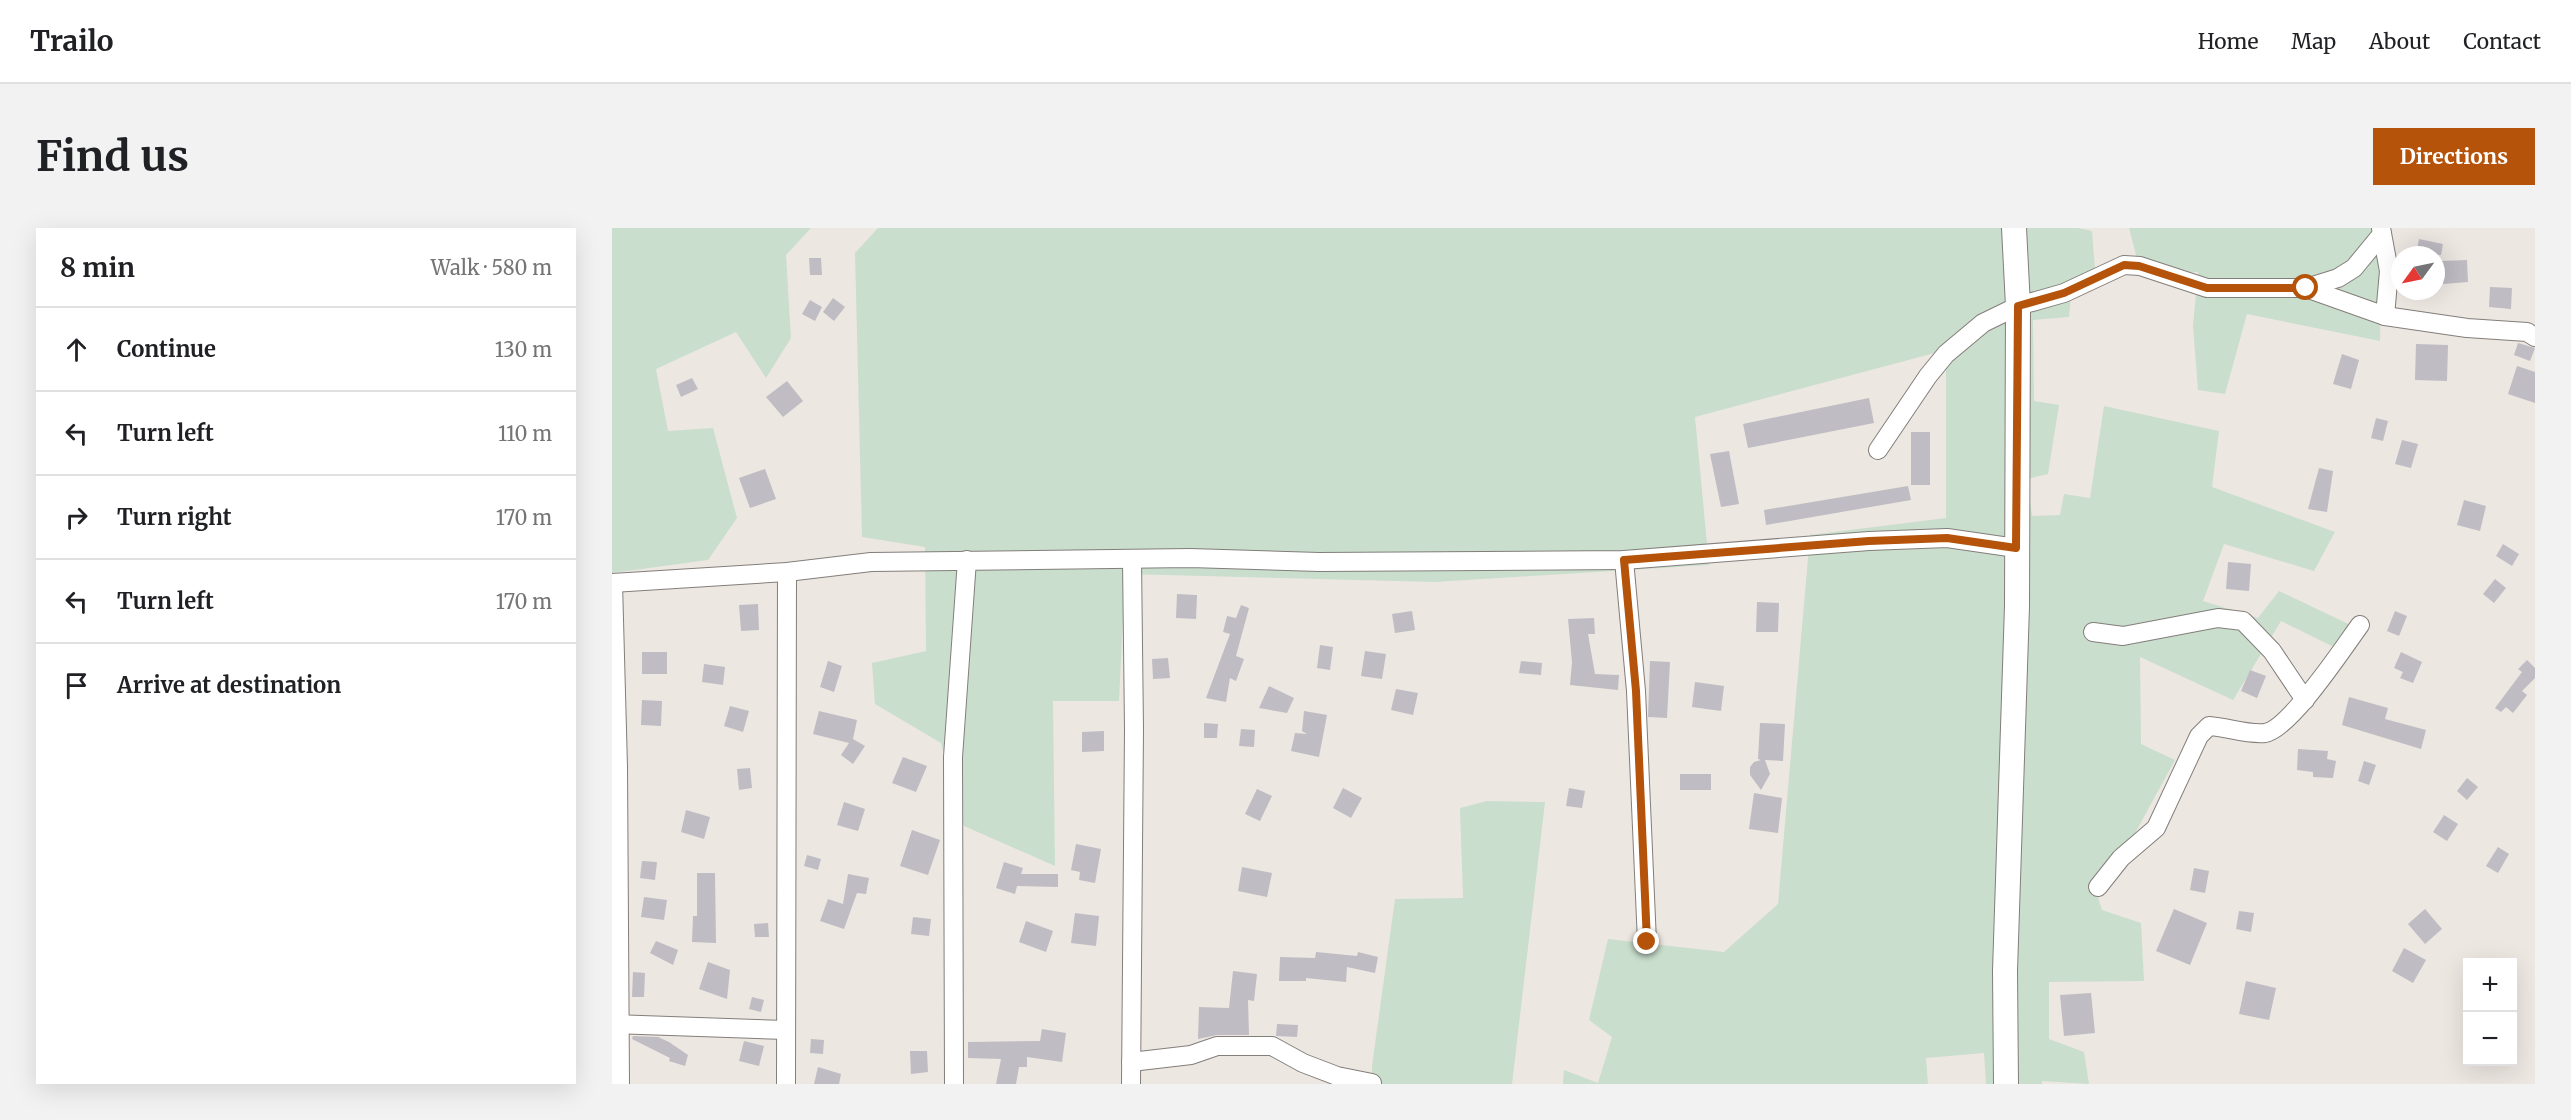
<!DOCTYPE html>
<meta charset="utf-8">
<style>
body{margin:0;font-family:Merriweather,serif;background:#f2f2f2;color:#202124}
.controls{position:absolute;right:18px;bottom:18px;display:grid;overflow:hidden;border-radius:0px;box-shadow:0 6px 24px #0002}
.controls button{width:54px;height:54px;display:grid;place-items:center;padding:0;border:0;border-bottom:2px solid #e0e0e0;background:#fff;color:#202124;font:30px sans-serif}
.compass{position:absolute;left:1779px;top:18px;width:54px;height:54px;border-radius:50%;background:#fff;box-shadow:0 6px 24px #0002;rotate:237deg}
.stop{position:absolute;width:18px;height:18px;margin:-14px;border:4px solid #b45309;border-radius:50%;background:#fff}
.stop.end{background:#b45309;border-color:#fff;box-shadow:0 2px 6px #0008}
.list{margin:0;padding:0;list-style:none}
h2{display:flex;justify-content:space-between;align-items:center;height:78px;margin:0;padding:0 24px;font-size:26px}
h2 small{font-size:20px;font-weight:400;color:#757577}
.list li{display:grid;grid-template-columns:39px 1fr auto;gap:18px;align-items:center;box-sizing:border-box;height:84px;padding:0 24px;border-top:2px solid #e0e0e0}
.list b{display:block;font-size:22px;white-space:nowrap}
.list em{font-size:20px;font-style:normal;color:#757577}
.icon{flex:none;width:33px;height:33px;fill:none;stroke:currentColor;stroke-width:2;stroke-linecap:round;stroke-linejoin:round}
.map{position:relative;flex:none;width:1923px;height:856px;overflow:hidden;border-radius:0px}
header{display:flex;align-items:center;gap:36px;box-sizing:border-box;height:84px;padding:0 30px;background:#fff;border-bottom:2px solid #e0e0e0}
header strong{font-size:28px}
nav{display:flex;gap:33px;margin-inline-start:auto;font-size:21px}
.intro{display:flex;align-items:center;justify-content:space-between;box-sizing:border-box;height:144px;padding:0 36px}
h1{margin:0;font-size:42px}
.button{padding:15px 27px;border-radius:0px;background:#b45309;color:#fff;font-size:21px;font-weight:700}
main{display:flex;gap:36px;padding:0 36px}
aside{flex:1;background:#fff;border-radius:0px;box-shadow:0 6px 24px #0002}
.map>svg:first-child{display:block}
.green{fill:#c9decd}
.building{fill:#bfbcc3}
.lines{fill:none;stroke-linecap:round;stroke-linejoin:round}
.minor-casing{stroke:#837e7a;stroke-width:20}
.secondary-casing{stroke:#837e7a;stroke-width:26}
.minor{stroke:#fff;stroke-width:18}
.secondary{stroke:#fff;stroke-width:24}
.route{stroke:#b45309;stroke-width:8}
</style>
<header>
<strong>Trailo</strong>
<nav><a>Home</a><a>Map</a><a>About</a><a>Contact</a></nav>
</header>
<div class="intro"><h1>Find us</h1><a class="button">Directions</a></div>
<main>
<aside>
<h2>8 min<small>Walk · 580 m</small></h2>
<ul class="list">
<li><svg class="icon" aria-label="ahead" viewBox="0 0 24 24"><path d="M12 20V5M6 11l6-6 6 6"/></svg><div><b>Continue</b></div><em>130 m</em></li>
<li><svg class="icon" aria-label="left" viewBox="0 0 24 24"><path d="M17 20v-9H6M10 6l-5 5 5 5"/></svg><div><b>Turn left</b></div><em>110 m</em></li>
<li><svg class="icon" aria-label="right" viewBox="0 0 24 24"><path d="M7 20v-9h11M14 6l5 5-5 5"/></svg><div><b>Turn right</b></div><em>170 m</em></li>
<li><svg class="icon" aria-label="left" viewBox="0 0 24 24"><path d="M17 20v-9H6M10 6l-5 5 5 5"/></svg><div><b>Turn left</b></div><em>170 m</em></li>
<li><svg class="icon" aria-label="arrive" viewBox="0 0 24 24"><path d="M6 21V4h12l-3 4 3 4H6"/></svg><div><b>Arrive at destination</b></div></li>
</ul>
</aside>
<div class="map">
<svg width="1923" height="856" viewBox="0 0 1923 856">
<rect width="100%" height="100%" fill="#ede7e2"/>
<g class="green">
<path d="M0,0H199L174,27L179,110L154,150L124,104L44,141L56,203L101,200L125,290L96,332L0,345Z"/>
<path d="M266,0H1466L1480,3L1484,54L1460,53L1457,89L1421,92L1422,173L1447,177L1436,246L1415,251L1420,288L1448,287L1452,266L1478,270L1492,178L1607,203L1600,259L1723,304L1702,343L1612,316L1591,373L1646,390L1667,363L1751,403L1736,426L1669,393L1621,472L1528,429L1529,516L1563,532L1522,607L1481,654L1490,682L1529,695L1532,753L1437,754V811L1472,824L1477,856L1430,853V856H1374L1372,825L1314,830L1316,856H951L952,842L986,855L1000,809L977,792L996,711L1112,724L1166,676L1198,307L1334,290V122L1083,189L1097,337L823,354L513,346L507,473H441L443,638L352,598L329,515L263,476L260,435L314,423L313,319L250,309L243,25Z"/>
<path d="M1517,0H1770L1768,113L1635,86L1613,166L1586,162L1581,98L1586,44L1529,46Z"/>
<path d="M875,573L933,574L900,856H760V838L783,671L851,670L848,580Z"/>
</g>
<g class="building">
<path d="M1807,11L1831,16L1829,27H1804Z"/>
<path d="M197,30H209L210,47H198Z"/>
<path d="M1855,32L1856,54L1831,56L1830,33Z"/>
<path d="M1878,59L1900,60L1899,81L1877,79Z"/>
<path d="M221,70L233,79L222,93L211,84Z"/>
<path d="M198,72L210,79L203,93L190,86Z"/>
<path d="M1906,115L1923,120L1918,133L1902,127Z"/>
<path d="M1804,116L1836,117L1835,153L1803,152Z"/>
<path d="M1730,126L1747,132L1739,161L1721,156Z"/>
<path d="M1905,138L1923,144V175L1896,166Z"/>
<path d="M80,150L86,161L69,169L64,157Z"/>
<path d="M175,153L191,173L171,189L154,169Z"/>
<path d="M1257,170L1262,195L1136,220L1131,196Z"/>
<path d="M1764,190L1776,193L1771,213L1759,210Z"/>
<rect x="1299" y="204" width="19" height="53"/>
<path d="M1790,212L1806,216L1799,240L1783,236Z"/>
<path d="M1117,223L1127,276L1109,279L1098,226Z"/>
<path d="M1707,240L1721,243L1715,284L1696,281Z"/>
<path d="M153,241L164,271L138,280L127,250Z"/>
<path d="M1296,258L1299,272L1154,297L1152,282Z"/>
<path d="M1852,272L1874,278L1868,303L1845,297Z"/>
<path d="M1891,316L1907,326L1900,338L1884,328Z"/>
<path d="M1616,334L1639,336L1637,363L1614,361Z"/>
<path d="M1883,351L1894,360L1882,375L1871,366Z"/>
<path d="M565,366L585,367L584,391L564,390Z"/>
<path d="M1145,374L1167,375L1166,404H1144Z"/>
<path d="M146,376L147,402L129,403L127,377Z"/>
<path d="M629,377L637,380L624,428L632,431L624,453L618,450L614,474L594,470L618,406L611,404L615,388L624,390Z"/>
<path d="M800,383L803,402L783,405L780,386Z"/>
<path d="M1783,383L1795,388L1787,408L1775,403Z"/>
<path d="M982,390L983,406H976L983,446L1007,447L1006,462L958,457L960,434L956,391Z"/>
<path d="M708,417L721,419L718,442L705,440Z"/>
<path d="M753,423L774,426L770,451L749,448Z"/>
<rect x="30" y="424" width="25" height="22"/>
<path d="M1789,424L1810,434L1801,455L1788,450L1791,444L1782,440Z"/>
<path d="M556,430L558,450L541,451L540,431Z"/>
<path d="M1915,432L1923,440V450L1910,463L1915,467L1901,485L1894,479L1889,484L1883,480L1910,444L1906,441Z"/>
<path d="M216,433L230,438L222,464L208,459Z"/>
<path d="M909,433L930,435L929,447L907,445Z"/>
<path d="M1038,433L1058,434L1055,490L1036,489Z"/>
<path d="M92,436L113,439L111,457L90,454Z"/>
<path d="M1638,442L1654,448L1645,470L1629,463Z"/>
<path d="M1083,454L1112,458L1109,483L1080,479Z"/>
<path d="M657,458L682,470L675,485L647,480Z"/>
<path d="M784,461L806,465L801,487L779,482Z"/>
<path d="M1737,469L1776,480L1773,491L1814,502L1809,521L1730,497Z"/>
<path d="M30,472L50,473L49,498L29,497Z"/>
<path d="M118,478L137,483L131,504L112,498Z"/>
<path d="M207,483L245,492L241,511L253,518L241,536L229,527L237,515L201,506Z"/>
<path d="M692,483L715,487L707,529L679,523L683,505L695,506L690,503Z"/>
<path d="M592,495L606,496L605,510H592Z"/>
<path d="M1148,495L1173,496L1171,533L1153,532L1158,546L1149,562L1138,547V539L1142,534L1149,532L1146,531Z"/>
<path d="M629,501L643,502L642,519L627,518Z"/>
<path d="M492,503V523L470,524V504Z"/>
<path d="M1686,521L1716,523L1715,531L1724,533L1721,550L1701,549V544L1685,542Z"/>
<path d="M291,529L315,538L304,564L280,555Z"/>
<path d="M1752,533L1764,537L1757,557L1746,553Z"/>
<path d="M138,540L140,560L127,562L125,541Z"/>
<rect x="1068" y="546" width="31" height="16"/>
<path d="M1855,550L1866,559L1855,572L1845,563Z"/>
<path d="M731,560L750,570L739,590L721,580Z"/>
<path d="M957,560L973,563L970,580L954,578Z"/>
<path d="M645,561L660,568L648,593L633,586Z"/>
<path d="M1142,565L1170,570L1166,605L1137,601Z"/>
<path d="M232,574L253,581L246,603L225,597Z"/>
<path d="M74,582L98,589L92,611L69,604Z"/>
<path d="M1832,587L1846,596L1835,613L1821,604Z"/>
<path d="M300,602L328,612L316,647L288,638Z"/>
<path d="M464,616L489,621L483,655L467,652L468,644L459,642Z"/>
<path d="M1886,619L1897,626L1886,645L1874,638Z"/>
<path d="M195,627L209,631L206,642L192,638Z"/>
<path d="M30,633L45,634L43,652L28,650Z"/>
<path d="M392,634L411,640L409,646H446V659L405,658L403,666L384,660Z"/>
<path d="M630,639L660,645L655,669L626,663Z"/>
<path d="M1582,640L1597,643L1593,665L1578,662Z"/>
<path d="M85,645H103L104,715L80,714L81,688H85Z"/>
<path d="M236,646L257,650L254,666L245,665L232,701L208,693L216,671L231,676Z"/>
<path d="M32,669L55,672L52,692L29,689Z"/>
<path d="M1562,681L1595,695L1578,737L1544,723Z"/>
<path d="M1813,681L1830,701L1813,716L1796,696Z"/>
<path d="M1627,683L1642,685L1639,704L1624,701Z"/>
<path d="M463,685L487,688L484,718L459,715Z"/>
<path d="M301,689L319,691L317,708L299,706Z"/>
<path d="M414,693L441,703L434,724L407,714Z"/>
<path d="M156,695L157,709H143L142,696Z"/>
<path d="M44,713L66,722L61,737L38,725Z"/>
<path d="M1792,720L1814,732L1801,755L1780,743Z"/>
<path d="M704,724L745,728L746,724L766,729L763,745L735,739L734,754L694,750V753H667L668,729L703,730Z"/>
<path d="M96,734L118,742L115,771L87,761Z"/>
<path d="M621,743L645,746L642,773L636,772L637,807H605L586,811L587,779L617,780Z"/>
<path d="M21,744L33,745L32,769H20Z"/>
<path d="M1634,753L1664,760L1657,792L1627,786Z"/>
<path d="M1479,765L1483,805L1452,808L1448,767Z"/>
<path d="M140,769L152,772L149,784L137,781Z"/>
<path d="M665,796L686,797L685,809L664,808Z"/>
<path d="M430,801L454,805L450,834L415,829V839H407L404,856H384L389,831L356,830V814L428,813Z"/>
<path d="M21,808L46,809L57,814L76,827L73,838L57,833L58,830L20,811Z"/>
<path d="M199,811L212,812L211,826L198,825Z"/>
<path d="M132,813L152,818L147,838L127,833Z"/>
<path d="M298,823H315L316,844L299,846Z"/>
<path d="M206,839L229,846L227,856H202Z"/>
</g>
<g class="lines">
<defs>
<g id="minor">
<path d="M1769,0L1777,43L1773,88"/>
<path d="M1694,60L1773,88L1855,100L1915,104L1923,109"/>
<path d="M1266,222L1316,148L1334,126L1371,95L1406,78L1452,65L1512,37L1528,38L1595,60H1694L1726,50L1742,40L1770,6"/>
<path d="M1012,332L1024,463L1035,714"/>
<path d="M0,355L175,344L259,334L578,330L707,334L1012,332L1257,313L1335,310L1404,320"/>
<path d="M1,355L6,539L8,856"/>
<path d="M1481,404L1511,408L1606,390L1631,393L1660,423L1693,472"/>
<path d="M1486,659L1509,630L1544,600L1587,508L1597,498C1615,499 1635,507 1653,505C1678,501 1731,420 1748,397"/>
<path d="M0,796L174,802"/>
<path d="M519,834L579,827L605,818H660L691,835L725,848L760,855"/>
<path d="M174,856L175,344"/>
<path d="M342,856L341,529L355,332"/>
<path d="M519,856L522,501L520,332"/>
</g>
<path id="secondary" d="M1394,856L1393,743L1405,378L1406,78L1402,0"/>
</defs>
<use href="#minor" class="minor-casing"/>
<use href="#secondary" class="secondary-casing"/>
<use href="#minor" class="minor"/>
<use href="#secondary" class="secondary"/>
</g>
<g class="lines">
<path class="route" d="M1035,714L1024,463L1012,332L1257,313L1335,310L1404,320L1406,78L1452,65L1512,37L1527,38L1595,60H1694"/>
</g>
</svg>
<div class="controls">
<button>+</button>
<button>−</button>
</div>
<svg class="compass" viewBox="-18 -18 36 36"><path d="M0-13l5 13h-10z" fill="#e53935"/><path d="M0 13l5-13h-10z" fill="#757577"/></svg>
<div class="stop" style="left:1694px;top:60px"></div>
<div class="stop end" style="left:1035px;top:714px"></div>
</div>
</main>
